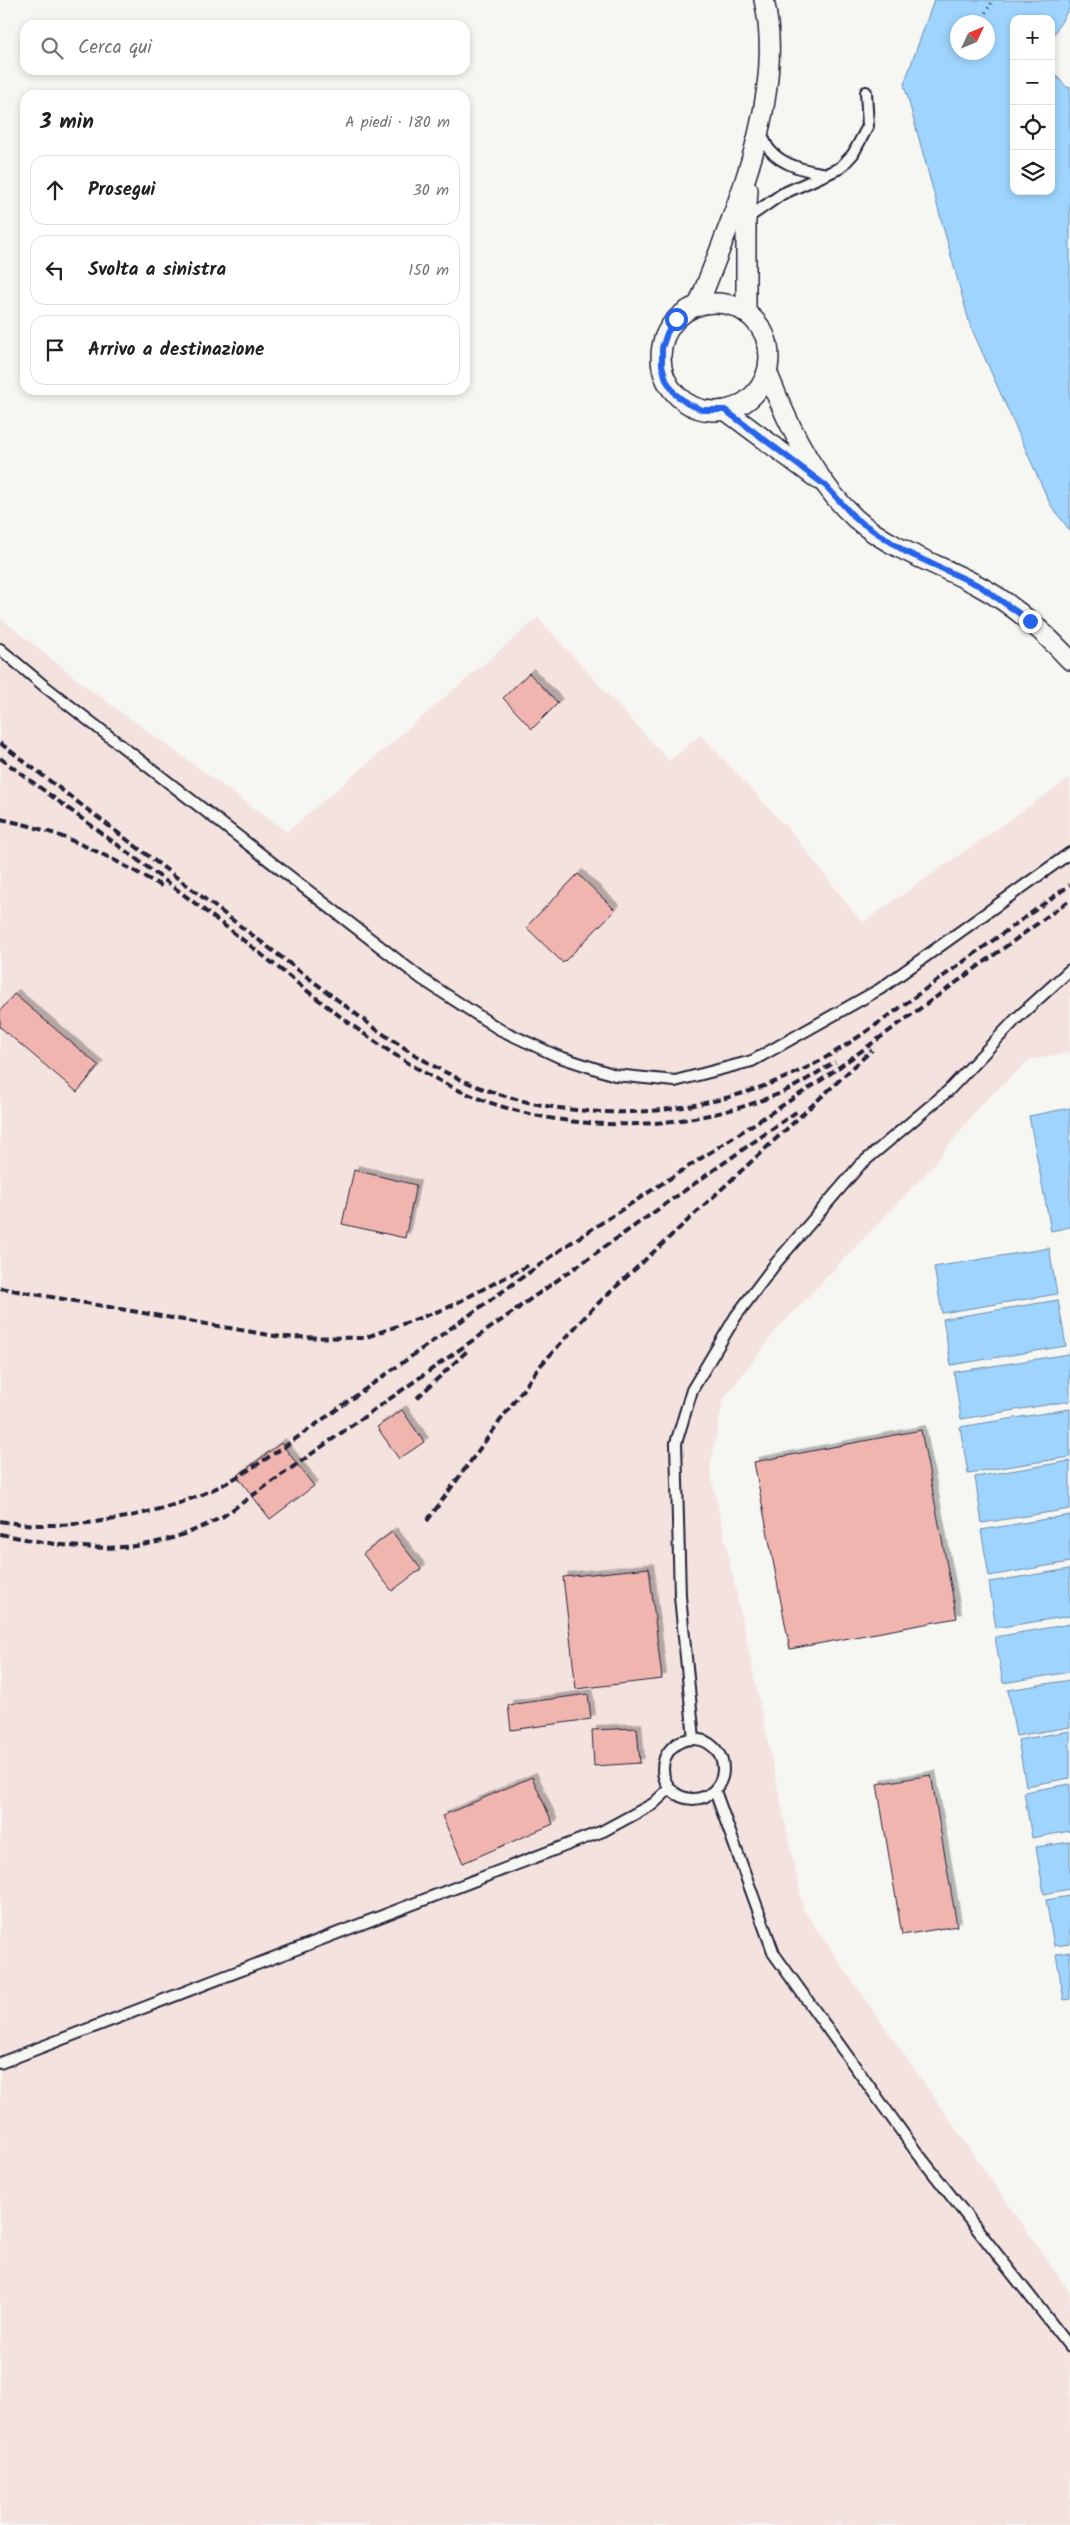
<!DOCTYPE html>
<html lang="it">
<meta charset="utf-8">
<style>
body{margin:0;font-family:Kalam,sans-serif;background:#f2f2f2;color:#202124}
.controls{position:absolute;right:15px;top:15px;display:grid;overflow:hidden;border-radius:10px;box-shadow:0 2px 8px #0003}
.controls button{width:45px;height:45px;display:grid;place-items:center;padding:0;border:0;border-bottom:1px solid #e0e0e0;background:#fff;color:#202124;font:25px sans-serif}
.compass{position:absolute;left:950px;top:15px;width:45px;height:45px;border-radius:50%;background:#fff;box-shadow:0 2px 8px #0003;rotate:46deg}
.stop{position:absolute;width:15px;height:15px;margin:-11px;border:4px solid #2563eb;border-radius:50%;background:#fff}
.stop.end{background:#2563eb;border-color:#fff;box-shadow:0 1px 5px #0008}
.list{margin:0;padding:0;list-style:none}
h2{display:flex;justify-content:space-between;align-items:center;height:65px;margin:0;padding:0 20px;font-size:21px}
h2 small{font-size:16px;font-weight:400;color:#757577}
.list li{display:grid;grid-template-columns:32px 1fr auto;gap:15px;align-items:center;box-sizing:border-box;height:70px;margin:0 10px 10px;padding:0 10px;border:1px solid #e0e0e0;border-radius:15px}
.list b{display:block;font-size:19px;white-space:nowrap}
.list em{font-size:16px;font-style:normal;color:#757577}
.icon{flex:none;width:28px;height:28px;fill:none;stroke:currentColor;stroke-width:2;stroke-linecap:round;stroke-linejoin:round}
.map{position:relative;flex:none;width:1070px;height:2525px;overflow:hidden}
.search{position:absolute;background:#fff;box-shadow:0 2px 8px #0003;left:20px;top:20px;width:450px;height:55px;display:flex;align-items:center;gap:12px;box-sizing:border-box;padding:0 18px;border-radius:15px;color:#757577;font-size:19px}
.panel{position:absolute;background:#fff;box-shadow:0 2px 8px #0003;left:20px;top:90px;width:450px;height:305px;border-radius:15px}
.map>svg:first-child{display:block}
.built{fill:#f4e2de}
.water{fill:#9ed4fd;stroke:#6c8daf;fill-rule:evenodd}
.building{fill:#f1b5af;stroke:#22223b;filter:url(#shadow)}
.lines{fill:none;stroke-linecap:round;stroke-linejoin:round}
.service-casing{stroke:#22223b;stroke-width:14}
.minor-casing{stroke:#22223b;stroke-width:22}
.path{stroke:#22223b;stroke-width:3;stroke-dasharray:1 4;stroke-linecap:butt}
.service{stroke:#f6f6f2;stroke-width:10}
.minor{stroke:#f6f6f2;stroke-width:19}
.rail{stroke:#22223b;stroke-width:4;stroke-dasharray:8 4;stroke-linecap:butt}
.route{stroke:#2563eb;stroke-width:6}
</style>
<div class="map">
<svg width="1070" height="2525" viewBox="0 0 1070 2525">
<defs>
<filter id="shadow"><feDropShadow dx="4.5" dy="-4.5" stdDeviation="0" flood-color="#0004"/></filter>
</defs>
<rect width="100%" height="100%" fill="#f6f6f2"/>
<filter id="ink" filterUnits="userSpaceOnUse"><feTurbulence type="fractalNoise" baseFrequency=".02" numOctaves="2"/><feDisplacementMap in="SourceGraphic" scale="10" xChannelSelector="R" yChannelSelector="G"/><feConvolveMatrix kernelMatrix="1 2 1 2 8 2 1 2 1" color-interpolation-filters="sRGB"/></filter>
<g filter="url(#ink)">
<path class="built" d="M0,618L88,688L287,832L538,618L669,761L701,735L797,839L862,923L1070,778V1052L1029,1060L980,1106L930,1169L778,1328L723,1400L710,1469L804,1911L1070,2293V2525H0Z"/>
<g class="water">
<path d="M934,0H1070V7L1051,39V19H1014V191H1051V71L1068,88L1070,86V531L1050,504L970,325L904,84ZM958,22H988V52H958Z"/>
<path d="M1070,1108V1227L1051,1231L1029,1116Z"/>
<path d="M1049,1248L1057,1294L942,1313L934,1267Z"/>
<path d="M1058,1300L1066,1346L951,1365L943,1319Z"/>
<path d="M1069,1354L1070,1401L961,1419L954,1372Z"/>
<path d="M1070,1409V1457L968,1473L960,1427Z"/>
<path d="M1070,1461V1509L982,1523L975,1477Z"/>
<path d="M1070,1515V1562L989,1576L981,1530Z"/>
<path d="M1070,1569V1616L996,1628L989,1582Z"/>
<path d="M1070,1624V1672L1003,1683L995,1637Z"/>
<path d="M1070,1680V1727L1016,1736L1008,1690Z"/>
<path d="M1070,1731V1778L1026,1786L1018,1740Z"/>
<path d="M1070,1784V1831L1032,1838L1024,1792Z"/>
<path d="M1070,1842V1889L1044,1894L1036,1847Z"/>
<path d="M1070,1896V1944L1054,1946L1046,1900Z"/>
<path d="M1070,1952V1999L1064,2000L1056,1954Z"/>
</g>
<g class="building">
<path d="M529,673L558,703L532,729L503,698Z"/>
<path d="M578,874L615,910L563,963L526,927Z"/>
<path d="M14,994L99,1066L77,1092L0,1027V1011Z"/>
<path d="M354,1170L416,1185L405,1238L342,1224Z"/>
<path d="M402,1410L424,1442L399,1459L377,1427Z"/>
<path d="M921,1430L957,1618L790,1649L754,1462Z"/>
<path d="M281,1443L314,1486L270,1519L237,1476Z"/>
<path d="M392,1532L421,1569L392,1591L363,1554Z"/>
<path d="M649,1568L662,1679L576,1689L563,1577Z"/>
<path d="M588,1694L591,1719L511,1730L508,1705Z"/>
<path d="M637,1728L640,1763L594,1766L592,1730Z"/>
<path d="M931,1775L957,1926L902,1935L877,1784Z"/>
<path d="M532,1777L553,1824L463,1863L442,1816Z"/>
</g>
<g class="lines">
<defs>
<g id="service">
<path d="M760,131C763,136 765,144 769,149C782,166 808,171 827,174"/>
<path d="M746,219L782,194L840,168L853,154L868,126L866,92"/>
<path d="M0,649L43,685L422,979L499,1029L557,1056L615,1075L675,1081L752,1061L880,989L1070,853"/>
<circle cx="693" cy="1769" r="30"/>
<path d="M694,1739L680,1596L676,1443L692,1390L736,1316L776,1263L860,1165L948,1091L1016,1019L1070,970"/>
<path d="M715,1791L774,1954L915,2150L1070,2347"/>
<path d="M0,2063L603,1831L653,1804L669,1789"/>
</g>
<g id="minor">
<circle cx="715" cy="357" r="54"/>
<path d="M698,306C732,216 787,98 764,0"/>
<path d="M746,313V219L748,190"/>
<path d="M768,374C787,423 816,483 856,519C891,550 939,564 979,586C1013,604 1044,632 1070,660"/>
<path d="M725,410L819,480"/>
</g>
</defs>
<use href="#service" class="service-casing"/>
<use href="#minor" class="minor-casing"/>
<path class="path" d="M983,17L993,0"/>
<use href="#service" class="service"/>
<use href="#minor" class="minor"/>
<g class="rail">
<path d="M0,743L377,1030C402,1046 426,1063 453,1076C569,1131 706,1121 818,1062C855,1041 890,1015 924,990C973,955 1021,920 1070,885"/>
<path d="M0,758C81,818 163,878 243,940C309,991 373,1048 448,1085C549,1135 672,1136 776,1095C797,1087 816,1073 835,1062"/>
<path d="M0,819C63,831 110,857 165,888"/>
<path d="M0,1288L281,1337L364,1338L447,1308L531,1264"/>
<path d="M515,1310L799,1110"/>
<path d="M417,1398L467,1351"/>
<path d="M0,1521C66,1533 152,1517 212,1490C238,1478 261,1462 284,1447L569,1244L820,1081L1070,900"/>
<path d="M427,1521L540,1366L593,1308L872,1050"/>
<path d="M0,1534C83,1551 144,1559 222,1517L520,1307"/>
</g>
</g>
</g>
<g class="lines" filter="url(#ink)">
<path class="route" d="M676,319L667,333L662,348V365L666,380L675,394L688,404L703,410H725L826,486L856,519L906,552L980,586L1030,621"/>
</g>
</svg>
<div class="controls">
<button>+</button>
<button>−</button>
<button><svg class="icon" aria-label="locate" viewBox="0 0 24 24"><circle cx="12" cy="12" r="6"/><path d="M12 2v4M12 18v4M2 12h4M18 12h4"/></svg></button>
<button><svg class="icon" aria-label="layers" viewBox="0 0 24 24"><path d="M12 4l9 5-9 5-9-5zM3 14l9 5 9-5"/></svg></button>
</div>
<svg class="compass" viewBox="-18 -18 36 36"><path d="M0-13l5 13h-10z" fill="#e53935"/><path d="M0 13l5-13h-10z" fill="#757577"/></svg>
<div class="stop" style="left:676px;top:319px"></div>
<div class="stop end" style="left:1030px;top:621px"></div>
<div class="search"><svg class="icon" aria-label="search" viewBox="0 0 24 24"><circle cx="10" cy="10" r="6"/><path d="M15 15l6 6"/></svg>Cerca qui</div>
<section class="panel">
<h2>3 min<small>A piedi · 180 m</small></h2>
<ul class="list">
<li><svg class="icon" aria-label="ahead" viewBox="0 0 24 24"><path d="M12 20V5M6 11l6-6 6 6"/></svg><div><b>Prosegui</b></div><em>30 m</em></li>
<li><svg class="icon" aria-label="left" viewBox="0 0 24 24"><path d="M17 20v-9H6M10 6l-5 5 5 5"/></svg><div><b>Svolta a sinistra</b></div><em>150 m</em></li>
<li><svg class="icon" aria-label="arrive" viewBox="0 0 24 24"><path d="M6 21V4h12l-3 4 3 4H6"/></svg><div><b>Arrivo a destinazione</b></div></li>
</ul>
</section>
</div>
